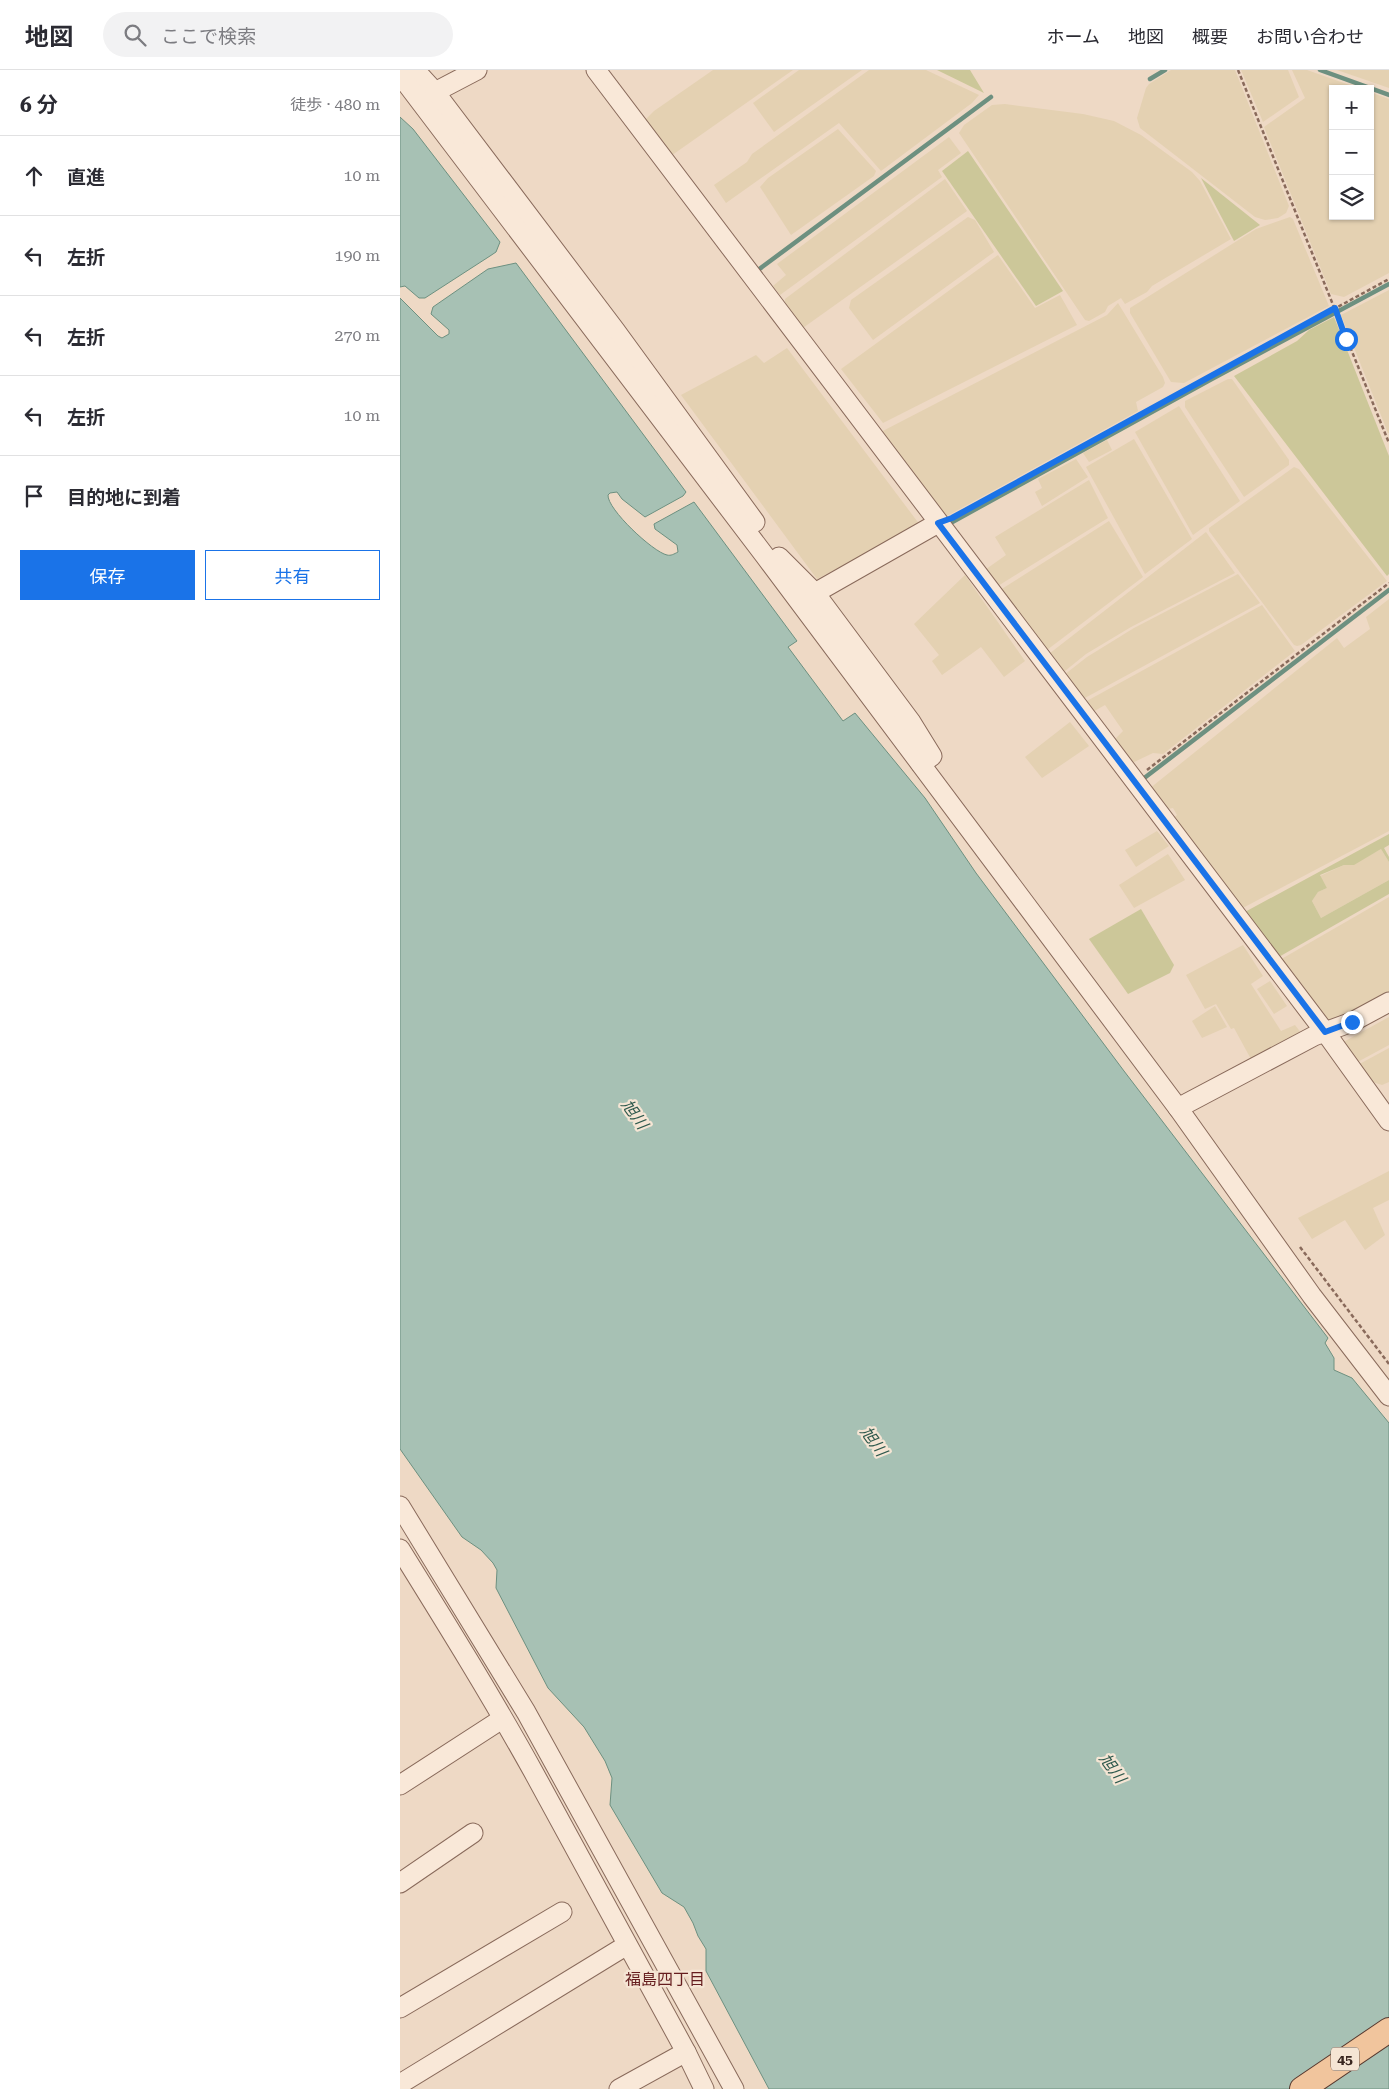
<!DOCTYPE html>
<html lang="ja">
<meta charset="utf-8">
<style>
body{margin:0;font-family:"Roboto Serif","Noto Sans JP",serif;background:#f2f2f3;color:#2b2b33}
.controls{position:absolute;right:15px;top:15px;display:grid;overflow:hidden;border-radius:0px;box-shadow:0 1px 4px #0004}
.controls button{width:45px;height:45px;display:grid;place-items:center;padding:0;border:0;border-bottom:1px solid #e1e1e2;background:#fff;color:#2b2b33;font:25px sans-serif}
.stop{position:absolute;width:15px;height:15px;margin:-11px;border:4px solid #1a73e8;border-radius:50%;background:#fff}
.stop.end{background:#1a73e8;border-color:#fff;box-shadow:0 1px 5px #0008}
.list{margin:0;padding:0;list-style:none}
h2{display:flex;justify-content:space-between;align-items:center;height:65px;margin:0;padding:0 20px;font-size:21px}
h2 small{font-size:16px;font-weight:400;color:#7c7c81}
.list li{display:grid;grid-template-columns:32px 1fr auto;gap:15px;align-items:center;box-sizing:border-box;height:80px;padding:0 20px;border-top:1px solid #e1e1e2}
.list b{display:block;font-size:19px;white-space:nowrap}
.list em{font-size:16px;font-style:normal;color:#7c7c81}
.actions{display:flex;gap:10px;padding:15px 20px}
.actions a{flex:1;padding:11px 0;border:1px solid #1a73e8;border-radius:0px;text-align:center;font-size:18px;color:#1a73e8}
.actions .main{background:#1a73e8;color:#fff}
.icon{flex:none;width:28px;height:28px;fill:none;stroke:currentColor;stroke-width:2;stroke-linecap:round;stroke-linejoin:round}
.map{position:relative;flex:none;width:989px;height:2019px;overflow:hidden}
header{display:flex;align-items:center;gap:30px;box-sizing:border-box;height:70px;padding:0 25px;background:#fff;border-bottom:1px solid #e1e1e2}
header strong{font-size:24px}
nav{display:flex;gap:28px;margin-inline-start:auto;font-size:18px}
.search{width:350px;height:45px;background:#f2f2f3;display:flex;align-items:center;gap:12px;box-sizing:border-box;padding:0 18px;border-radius:28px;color:#7c7c81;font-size:19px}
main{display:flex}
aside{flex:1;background:#fff}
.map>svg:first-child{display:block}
.farmland{fill:#e4d1b2}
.green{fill:#ccc799}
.water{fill:#a7c1b4;stroke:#6d9080}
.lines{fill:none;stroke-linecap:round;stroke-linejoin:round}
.stream{stroke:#6d9080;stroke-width:4.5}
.minor-casing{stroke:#896a5b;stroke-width:21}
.major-casing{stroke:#57392f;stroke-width:26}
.path{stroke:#896a5b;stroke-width:2.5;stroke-dasharray:4 2.5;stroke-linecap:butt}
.minor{stroke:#f9e8d8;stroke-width:19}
.major{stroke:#f1c59d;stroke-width:24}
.route{stroke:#1a73e8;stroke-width:6}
.labels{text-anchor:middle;stroke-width:4.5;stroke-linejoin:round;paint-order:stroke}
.shield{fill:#f5e5d4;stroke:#715f55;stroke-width:1}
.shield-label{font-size:14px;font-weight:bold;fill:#39261f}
.water-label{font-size:16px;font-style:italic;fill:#2e594d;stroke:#f5e5d4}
.neighbourhood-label{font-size:16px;fill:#661e1f;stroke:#f5e5d4}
</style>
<header>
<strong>地図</strong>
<div class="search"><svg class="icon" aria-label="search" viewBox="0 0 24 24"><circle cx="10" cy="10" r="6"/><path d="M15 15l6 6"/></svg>ここで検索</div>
<nav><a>ホーム</a><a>地図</a><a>概要</a><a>お問い合わせ</a></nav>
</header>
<main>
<aside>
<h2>6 分<small>徒歩 · 480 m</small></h2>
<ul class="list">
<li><svg class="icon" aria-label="ahead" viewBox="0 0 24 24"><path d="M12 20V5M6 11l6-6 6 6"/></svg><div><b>直進</b></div><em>10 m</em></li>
<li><svg class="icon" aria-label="left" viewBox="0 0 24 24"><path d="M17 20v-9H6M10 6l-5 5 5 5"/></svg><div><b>左折</b></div><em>190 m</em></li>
<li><svg class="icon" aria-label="left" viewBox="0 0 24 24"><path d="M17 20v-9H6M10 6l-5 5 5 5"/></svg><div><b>左折</b></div><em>270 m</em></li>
<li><svg class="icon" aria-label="left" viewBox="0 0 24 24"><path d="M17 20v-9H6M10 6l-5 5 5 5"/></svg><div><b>左折</b></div><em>10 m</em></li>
<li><svg class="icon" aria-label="arrive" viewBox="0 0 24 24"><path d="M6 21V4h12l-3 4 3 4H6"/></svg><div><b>目的地に到着</b></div></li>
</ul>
<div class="actions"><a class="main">保存</a><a>共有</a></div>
</aside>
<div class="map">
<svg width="989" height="2019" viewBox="0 0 989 2019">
<rect width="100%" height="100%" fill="#eed9c5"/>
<g class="farmland">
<path d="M313,0H393L268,88L242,53L254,41Z"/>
<path d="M399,0H462L374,62L353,33Z"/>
<path d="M469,0H526L579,25L572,33L481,101L439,53L326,133L314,115L347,92L352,84Z"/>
<path d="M771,0H835L889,136L886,143L878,148L865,150L855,147L740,58L737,48L746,18L749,14Z"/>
<path d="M841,0H888L899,27L863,52Z"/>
<path d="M892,0H907L961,19H933V146H970V22L989,29V203L944,227L931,224L864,57L905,28Z"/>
<path d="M937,0H989V18Z"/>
<path d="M605,34L683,44L714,51L741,65L792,102L800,111L831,169L752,216L747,222L725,234L721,228L708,236L705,242L689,251L685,250L559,63L564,55L592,35Z"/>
<path d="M438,59L476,101L474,106L391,165L360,117L368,108Z"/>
<path d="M549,67L561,83L538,100L542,107L380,225L373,216L386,205L377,194Z"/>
<path d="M545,109L567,141L400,260L385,235V229Z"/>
<path d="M568,147L575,150L594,182L473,270L449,238L451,230Z"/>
<path d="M890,147L893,149L929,236L784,313L771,312L730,243V238L856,159Z"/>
<path d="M598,185L635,238L660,225L677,255L483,353L441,299Z"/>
<path d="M989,220V363H988L941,245Z"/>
<path d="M718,233L763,307L765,313L763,317L736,332L738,341L545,447L477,364L707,245Z"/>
<path d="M387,278L520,455L417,509L281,325L356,285L364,293Z"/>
<path d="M828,309H832L889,390V395L844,427L785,337V331Z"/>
<path d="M779,336L840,431L793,465L735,362Z"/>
<path d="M734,369L792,469L745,504L686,397Z"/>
<path d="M707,370L712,380L689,392L683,383Z"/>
<path d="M676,389L688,407L642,436L635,422L642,418L638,409Z"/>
<path d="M894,397L899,399L987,511L901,575L897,576L894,575L809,461V458Z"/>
<path d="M689,410L708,448L593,519L582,502L606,485L595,467Z"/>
<path d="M709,451L743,507L643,583L597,522Z"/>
<path d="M806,462L835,503L731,557L686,584L660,605L645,587Z"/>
<path d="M838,504L860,533L683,629L664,605L687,587L734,558Z"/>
<path d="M565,505L625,591L604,607L581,577L542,605L532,591L539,585L514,554Z"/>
<path d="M989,529V761L839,840L773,748L777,745L773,738L763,740L749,719L937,568L944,578L970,559L966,547Z"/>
<path d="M862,535L895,581L763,684L753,683L730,694L711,673L723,661L705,635L691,643L685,632Z"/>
<path d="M670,652L689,676L642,708L625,687Z"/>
<path d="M757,761L769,776L736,797L725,780Z"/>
<path d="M981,779L989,792V810L921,848L912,831L918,822L927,818L920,806L944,795L954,794Z"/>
<path d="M768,784L785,810L734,838L719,815Z"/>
<path d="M989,827V923L940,950L926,953L878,891Z"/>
<path d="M843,875L863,906L851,914L881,961L895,955L902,964L852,991L834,958L831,959L816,934L805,939L786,905Z"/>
<path d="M870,911L887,936L874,944L857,919Z"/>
<path d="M815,936L827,957L802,968L792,951Z"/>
<path d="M989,947V975L952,995L938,975Z"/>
<path d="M989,978V1012L982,1015L966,1010L954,997Z"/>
<path d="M989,1101V1130L973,1138L985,1165L965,1180L945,1150L912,1169L898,1148Z"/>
</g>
<g class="green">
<path d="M537,0H570L584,23Z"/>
<path d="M568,81L663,221L636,236L542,101Z"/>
<path d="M801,108L860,155L834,171Z"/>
<path d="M934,247L989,386V504L987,506L834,306L897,271L909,260Z"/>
<path d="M989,764V775L984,778L989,787V792L981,779L954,795H944L920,805L927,818L918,822L912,831L921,848L989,810V824L877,888L843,843Z"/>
<path d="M741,839L774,895L770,903L728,924L689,869Z"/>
</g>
<g class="water">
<path d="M0,47L13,59L100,172L96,182L90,186L25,228H19L5,216L0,217Z"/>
<path d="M116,193L286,422L283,426L245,447L222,429L217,422L210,423L208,425C207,439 253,482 267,485C271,486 274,484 278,482L277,475L255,459L254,454L294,432L397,571L388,577L443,651L455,643L525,728L576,803L724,1001L928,1268L925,1273L934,1288V1300L952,1308L989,1353V2019H369L306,1901V1879L298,1866L293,1853L284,1837L262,1823L210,1735L212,1708L205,1691L184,1657L148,1618L96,1518L97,1500L93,1493L81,1480L62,1467L0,1379V228L38,266L42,268L49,264V260L31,244L33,237L88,199Z"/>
</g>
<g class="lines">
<g class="stream">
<path d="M920,0L989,25"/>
<path d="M750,9L765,0"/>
<path d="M354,203L591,27"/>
<path d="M547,455L810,310L989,214"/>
<path d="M743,709L989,520"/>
</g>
<defs>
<g id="minor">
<path d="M15,0L35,22L215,260L355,452"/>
<path d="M196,0L928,966L989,1051"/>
<path d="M0,5L365,486L778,1038L912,1226L989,1326"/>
<path d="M35,22L77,0"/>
<path d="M379,487L415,523L511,652L532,686L521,694"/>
<path d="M415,523L538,453"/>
<path d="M778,1038L914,966L952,952L989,932"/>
<path d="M0,1436L126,1642L334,2019"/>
<path d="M0,1479C46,1553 92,1627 134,1703C185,1796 235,1889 286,1982L304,2019"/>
<path d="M0,1715L102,1649"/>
<path d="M0,1813L73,1763"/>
<path d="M0,1938L162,1842"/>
<path d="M0,2014L227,1875"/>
<path d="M219,2019L286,1982"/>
</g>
<path id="major" d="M902,2019L989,1960"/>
</defs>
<use href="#minor" class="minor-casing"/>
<use href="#major" class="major-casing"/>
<g class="path">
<path d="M838,0L989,373"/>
<path d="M556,445L989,209"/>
<path d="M747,700L989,513"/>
<path d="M900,1177L989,1294"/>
</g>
<use href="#minor" class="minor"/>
<use href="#major" class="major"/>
</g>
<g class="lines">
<path class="route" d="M946,269L935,238L552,448L538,453L925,962L952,952"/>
</g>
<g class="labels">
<rect class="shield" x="931" y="1977.5" width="28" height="23" rx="4"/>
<g class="shield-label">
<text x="945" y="1994">45</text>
</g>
<g class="water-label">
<text transform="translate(235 1044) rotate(54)" y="6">旭川</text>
<text transform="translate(474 1371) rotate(54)" y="6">旭川</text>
<text transform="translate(713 1698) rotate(54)" y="6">旭川</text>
</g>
<g class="neighbourhood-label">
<text x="265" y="1915">福島四丁目</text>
</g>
</g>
</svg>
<div class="controls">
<button>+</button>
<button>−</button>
<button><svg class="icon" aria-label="layers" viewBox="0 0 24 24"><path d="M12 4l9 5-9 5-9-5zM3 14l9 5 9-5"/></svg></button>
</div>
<div class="stop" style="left:946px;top:269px"></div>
<div class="stop end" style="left:952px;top:952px"></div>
</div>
</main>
